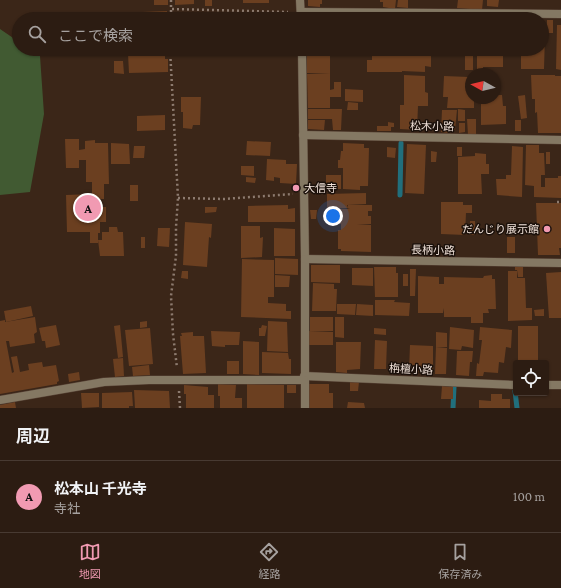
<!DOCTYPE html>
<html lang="ja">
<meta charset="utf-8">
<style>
body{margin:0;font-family:"Crimson Pro","Noto Sans JP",serif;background:#34251b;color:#f1f3f6}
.controls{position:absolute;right:12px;bottom:12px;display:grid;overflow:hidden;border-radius:4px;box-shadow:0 1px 3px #0004}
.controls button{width:36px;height:36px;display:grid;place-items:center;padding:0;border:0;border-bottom:1px solid #483a32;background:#2c1c12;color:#f1f3f6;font:20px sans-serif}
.compass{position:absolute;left:465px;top:68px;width:36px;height:36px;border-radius:50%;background:#2c1c12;box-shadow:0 1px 3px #0004;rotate:278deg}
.you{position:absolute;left:333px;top:216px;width:14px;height:14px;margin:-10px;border:3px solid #fff;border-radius:50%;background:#1a73e8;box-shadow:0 0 0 6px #1a73e833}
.badge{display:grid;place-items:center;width:26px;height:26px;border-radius:50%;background:#f19ab2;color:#111;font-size:13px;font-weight:700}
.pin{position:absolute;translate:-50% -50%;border:2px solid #fff;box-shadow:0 1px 4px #0006}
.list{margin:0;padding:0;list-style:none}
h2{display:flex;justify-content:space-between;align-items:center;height:52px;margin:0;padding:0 16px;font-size:17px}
h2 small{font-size:13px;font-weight:400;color:#a6a19f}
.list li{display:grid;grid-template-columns:26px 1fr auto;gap:12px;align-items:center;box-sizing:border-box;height:72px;padding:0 16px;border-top:1px solid #483a32}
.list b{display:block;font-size:15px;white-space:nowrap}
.list p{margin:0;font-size:13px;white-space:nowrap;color:#a6a19f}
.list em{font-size:13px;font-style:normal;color:#a6a19f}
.icon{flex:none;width:22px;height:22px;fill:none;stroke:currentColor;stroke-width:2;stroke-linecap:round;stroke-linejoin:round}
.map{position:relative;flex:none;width:561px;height:408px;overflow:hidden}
.search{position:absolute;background:#2c1c12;box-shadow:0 1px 3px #0004;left:12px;right:12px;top:12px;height:44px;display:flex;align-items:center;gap:10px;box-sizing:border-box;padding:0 14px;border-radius:22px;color:#a6a19f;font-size:15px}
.sheet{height:124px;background:#2c1c12}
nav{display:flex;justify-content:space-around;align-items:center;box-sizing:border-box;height:56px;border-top:1px solid #483a32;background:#2c1c12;font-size:11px;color:#a6a19f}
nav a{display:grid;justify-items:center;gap:2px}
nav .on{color:#f19ab2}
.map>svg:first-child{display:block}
.green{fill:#415a32}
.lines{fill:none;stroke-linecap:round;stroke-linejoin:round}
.stream{stroke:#216f7c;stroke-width:5}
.building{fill:#6b3f20}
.street-casing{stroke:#584437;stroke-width:9}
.path{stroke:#8d7b6f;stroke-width:2.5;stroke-dasharray:2 3;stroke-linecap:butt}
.street{stroke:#847863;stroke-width:8}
.poi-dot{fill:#f19ab2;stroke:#1b110b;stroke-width:1.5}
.labels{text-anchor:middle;stroke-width:3;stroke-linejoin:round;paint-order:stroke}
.street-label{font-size:11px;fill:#f1e2d9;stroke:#1b110b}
.poi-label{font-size:11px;fill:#f1e2d9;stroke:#1b110b;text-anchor:start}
</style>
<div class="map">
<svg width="561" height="408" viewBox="0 0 561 408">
<rect width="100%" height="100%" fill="#3b2618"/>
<path class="green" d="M0,29L19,42V49H30L40,56L44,114L30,192L0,195Z"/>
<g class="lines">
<g class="stream">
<path d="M400,195L401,143"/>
<path d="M515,391L517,408"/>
<path d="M453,408L454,387"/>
</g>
</g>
<g class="building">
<rect x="154" y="0" width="14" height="5"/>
<path d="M175,0H194V4L175,5Z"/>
<rect x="205" y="0" width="7" height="6"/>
<rect x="243" y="0" width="26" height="3"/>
<path d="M308,0H322V4H320V7L308,6Z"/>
<path d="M380,0H396L395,9L383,7V2H380Z"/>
<path d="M398,0H408V8L397,7Z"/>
<path d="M458,0H483L482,10L457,8Z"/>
<path d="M487,0H499L498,7L487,6Z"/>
<path d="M167,11V19H142V12Z"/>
<rect x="246" y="14" width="27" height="5"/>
<rect x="547" y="20" width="6" height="13"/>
<path d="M557,25H561V70L556,69Z"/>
<path d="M542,35H545L544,69H521V49H542Z"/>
<rect x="247" y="49" width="28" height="7"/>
<path d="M307,49H330V74L307,73Z"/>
<path d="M477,49H503V67H483V72H477Z"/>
<path d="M136,50H165V59H168V72L129,73L128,54H136Z"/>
<path d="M372,50L426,51L427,55L431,56V67L425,66V72L402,71V60V72H367V60H372Z"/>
<rect x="465" y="55" width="8" height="15"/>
<path d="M114,61H123L124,74L114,73Z"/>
<path d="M307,74H330V90L334,89V82H341V97H330V108H308Z"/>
<path d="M404,75L425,76V92L428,93V106H418L417,130L400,129V105H404Z"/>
<path d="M531,75H555V81V76H561V133H538L537,112L535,113V99H532Z"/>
<path d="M444,76L469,77L468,91H471V98H474V108H447L448,97H443Z"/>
<path d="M345,89L363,90V102L345,101Z"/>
<path d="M495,95H502L503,106H506V124L481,125V98H495Z"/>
<path d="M525,95L527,118L521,119L518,96Z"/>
<path d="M181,97H201L200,125H193L192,129L183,128V112H181Z"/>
<path d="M348,102L358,103V110H347Z"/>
<path d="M308,109H342L341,130H333L332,119H308Z"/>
<path d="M458,109L465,110V121H458Z"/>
<path d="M442,110H457L455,130L448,129V133L441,132Z"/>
<path d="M165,115V130L137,131V116Z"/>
<path d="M467,119H476V135H468Z"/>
<path d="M308,120H325L324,130L308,129Z"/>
<rect x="515" y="120" width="6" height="11"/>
<path d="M388,122L394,123V127H391V131H377V126H388Z"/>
<path d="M459,123H465V132L459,133Z"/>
<path d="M65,139H79V150L85,149V141L95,140V143H108L109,184H104V199H100V207H106V222H100V233H98V243H90V232H67L66,195L92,194V182H86V160H79V168H66Z"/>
<path d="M247,141L271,142L270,156L246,155Z"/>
<path d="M111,143L129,144L130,164H111Z"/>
<path d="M343,143L364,144V148H369L368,186H360V190L343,189V168H338V160H340L341,151H343Z"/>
<path d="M407,144L426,145L424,194L405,193Z"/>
<path d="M526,145H539V153H544L545,175H541V187H545V178H558V176H561V198L534,197V186L525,185Z"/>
<path d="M134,146H145L144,158H133Z"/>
<path d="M512,146L523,147L522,197L497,195L496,179H506V175H511Z"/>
<path d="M387,147L396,148L395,158L387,157Z"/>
<rect x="457" y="147" width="5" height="9"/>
<path d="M431,151L437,152L436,162H431Z"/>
<rect x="546" y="152" width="4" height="12"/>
<path d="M475,153L486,154V164H489V174H481L482,194H458V157L475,156Z"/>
<path d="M267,159L286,160V164H297L296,184L280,183V178L274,177V181L266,180Z"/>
<path d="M241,166H254V176L241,175Z"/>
<rect x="326" y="175" width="15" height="14"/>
<path d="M246,177L256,178L255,183L246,182Z"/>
<rect x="130" y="185" width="8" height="16"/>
<path d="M366,193V204L347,205V208L327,209V194Z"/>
<path d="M441,202H463V205H472V213H466L465,235L441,234Z"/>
<path d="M536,203H561V248H559L560,255H538Z"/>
<path d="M288,205V209L295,208V222H248V206Z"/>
<path d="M348,205H372V211H368V216H371V224H357L371,225V252L341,251V249H338V230H341V224H338L337,209H350L347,208Z"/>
<path d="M205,207H217L216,212L205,213Z"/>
<path d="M310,210H317L316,219H311Z"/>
<path d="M470,221H475V235H469Z"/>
<path d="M185,222L212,224L211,238L209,237L207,267L183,265Z"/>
<path d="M241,226H260V238L263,237L262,257L241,258Z"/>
<path d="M109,227H117L118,232H123L124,256H100L98,240H102V232H109Z"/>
<path d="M158,228H170L169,247L157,246Z"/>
<path d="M274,228L295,229V256H274Z"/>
<rect x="141" y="237" width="4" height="11"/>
<rect x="507" y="237" width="8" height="16"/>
<path d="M275,258L298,259V275L275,274Z"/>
<path d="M242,259L274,260V297H268V303L286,304V311H291V319L241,317Z"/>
<path d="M311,265H340V283L311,282Z"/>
<path d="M374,267H396V273H398V297H375Z"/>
<path d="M515,267H523V277H518L517,270H515Z"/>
<path d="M352,268H373V286L352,285Z"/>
<path d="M410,269H416L415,296H410Z"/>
<path d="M182,271H188V279L181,278Z"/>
<path d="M508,271H517V278H525L526,308H532V320L508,321Z"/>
<path d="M561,272V318H549L546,273Z"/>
<rect x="403" y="274" width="5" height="12"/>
<path d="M275,275L290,276L289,287H275Z"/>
<path d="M492,275V279H495L496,309H488L489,313H483V323H471V317H444V308L443,313H418V276L439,277V284H444V277L483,278L484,276Z"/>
<path d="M313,283L334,284V289H337L336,311H312Z"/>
<path d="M375,300H395L394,302L410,303L409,316L375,315Z"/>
<path d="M337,304H356L355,315L337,314Z"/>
<path d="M357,304L373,305V316L356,315Z"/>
<path d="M31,306L33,316L6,322L4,311Z"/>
<path d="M544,309V316H535L534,310Z"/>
<path d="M35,317L37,332L34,334L35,343L10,347L9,341H6L12,373L14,372L11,357L17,356L20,372L29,370L28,364L42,362L43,367L56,365L59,381L57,382V384L0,394V321L5,320V322Z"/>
<rect x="310" y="317" width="23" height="14"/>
<path d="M335,317H344V338L335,337Z"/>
<path d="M147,321V327L140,328V322Z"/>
<path d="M268,321L287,322L288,352L267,351Z"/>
<path d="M56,325L60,345L46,348L45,341H42L39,328Z"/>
<path d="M120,325L123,357L118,358L114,326Z"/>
<path d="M262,325L267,326L265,336H259V328H261Z"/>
<rect x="518" y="326" width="20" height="37"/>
<path d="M450,327L474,330L473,348L462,346L461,350L449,349Z"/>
<path d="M480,327L512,330L511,348L506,347L504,363L499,362L498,373L484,372L483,376H476L477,363L479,364L482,340H479Z"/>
<path d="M150,328L153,364L129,366L125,330Z"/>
<path d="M374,328L386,329V335L374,334Z"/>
<path d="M211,331L240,332L239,345H225V347L212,346Z"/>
<path d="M309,331L333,332V345H309Z"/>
<path d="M193,332V336H204L206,373L183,374L180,336H182L181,333Z"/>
<path d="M436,332L447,333V347H436Z"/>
<path d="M375,340L387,341L386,369H374Z"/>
<path d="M243,341L259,342V375L243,374Z"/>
<path d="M336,342H361L360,369L347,370V373L336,372Z"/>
<path d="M410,345L433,346V373L409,371Z"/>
<path d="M436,347L447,348L446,374H435Z"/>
<path d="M457,351H473L472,362H470L469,376L456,375Z"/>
<path d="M262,352L288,353L289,359H291V374L262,373Z"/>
<path d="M123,358L124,376L115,377L113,359Z"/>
<rect x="227" y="361" width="12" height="13"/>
<path d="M149,365L150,375L133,376L132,367Z"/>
<path d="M79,372L80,380L69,382L68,374Z"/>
<path d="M350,382H359L358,391H350Z"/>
<path d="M218,384L236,385L235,398H242V408H220V396H218Z"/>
<path d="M247,384L284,385V408H247Z"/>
<path d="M309,384H329V393H333V408H309Z"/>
<path d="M184,385L208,387V395H214V408H186V394H184Z"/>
<rect x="287" y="385" width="9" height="8"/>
<path d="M442,386L453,387V399H441Z"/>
<path d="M134,390L169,391L170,408H135Z"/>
<path d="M132,392L133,406H129V408H102V393Z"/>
<path d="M81,393H99V407L82,408Z"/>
<path d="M491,394H502V399H510V408H479V400L491,401Z"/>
<path d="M15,402L16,408H0V405Z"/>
<path d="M348,402L364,403L365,408H347Z"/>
</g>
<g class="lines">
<defs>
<g id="street">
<path d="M300,0L301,19"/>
<path d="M301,12L561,14"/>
<path d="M302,49L305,259V408"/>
<path d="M303,135L561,140"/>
<path d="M305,259L561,263"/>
<path d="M304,376L516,385"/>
<path d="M546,385H561"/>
<path d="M0,400L104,382L149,380H304"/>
</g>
</defs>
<use href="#street" class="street-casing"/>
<g class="path">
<path d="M171,0V19"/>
<path d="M172,9L288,12"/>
<path d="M170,49L178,198L176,227V256L171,296L173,334L177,368"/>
<path d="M178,198L224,199L293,194"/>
<path d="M557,202H561"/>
<path d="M179,391L180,408"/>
</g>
<use href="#street" class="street"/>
</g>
<g class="poi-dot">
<circle cx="296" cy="188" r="4"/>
<circle cx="547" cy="229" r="4"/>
</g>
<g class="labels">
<g class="street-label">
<text transform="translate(432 126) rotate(1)" y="4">松木小路</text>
<text transform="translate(433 250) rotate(1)" y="4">長柄小路</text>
<text transform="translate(411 369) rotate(3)" y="4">栴檀小路</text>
</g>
<g class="poi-label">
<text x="304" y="192">大信寺</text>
<text x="539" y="233" text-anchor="end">だんじり展示館</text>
</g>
</g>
</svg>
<div class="controls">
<button><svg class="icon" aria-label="locate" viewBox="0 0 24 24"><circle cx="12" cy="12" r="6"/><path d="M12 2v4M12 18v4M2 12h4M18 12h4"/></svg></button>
</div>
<svg class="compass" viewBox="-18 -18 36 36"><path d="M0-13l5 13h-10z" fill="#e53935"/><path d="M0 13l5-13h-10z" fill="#a6a19f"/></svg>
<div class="you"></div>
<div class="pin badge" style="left:88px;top:208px">A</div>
<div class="search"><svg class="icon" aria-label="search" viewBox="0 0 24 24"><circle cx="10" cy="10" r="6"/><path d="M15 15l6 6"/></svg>ここで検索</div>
</div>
<section class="sheet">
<h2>周辺<small></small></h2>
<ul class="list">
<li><span class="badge">A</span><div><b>松本山 千光寺</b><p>寺社</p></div><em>100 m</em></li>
</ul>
</section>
<nav>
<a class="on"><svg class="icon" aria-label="map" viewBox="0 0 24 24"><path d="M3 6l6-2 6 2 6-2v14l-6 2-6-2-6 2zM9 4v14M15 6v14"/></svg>地図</a>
<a><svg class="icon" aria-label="directions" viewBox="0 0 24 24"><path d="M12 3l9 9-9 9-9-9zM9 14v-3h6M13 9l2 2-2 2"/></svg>経路</a>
<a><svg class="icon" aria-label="saved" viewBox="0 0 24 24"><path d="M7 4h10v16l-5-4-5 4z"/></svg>保存済み</a>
</nav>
